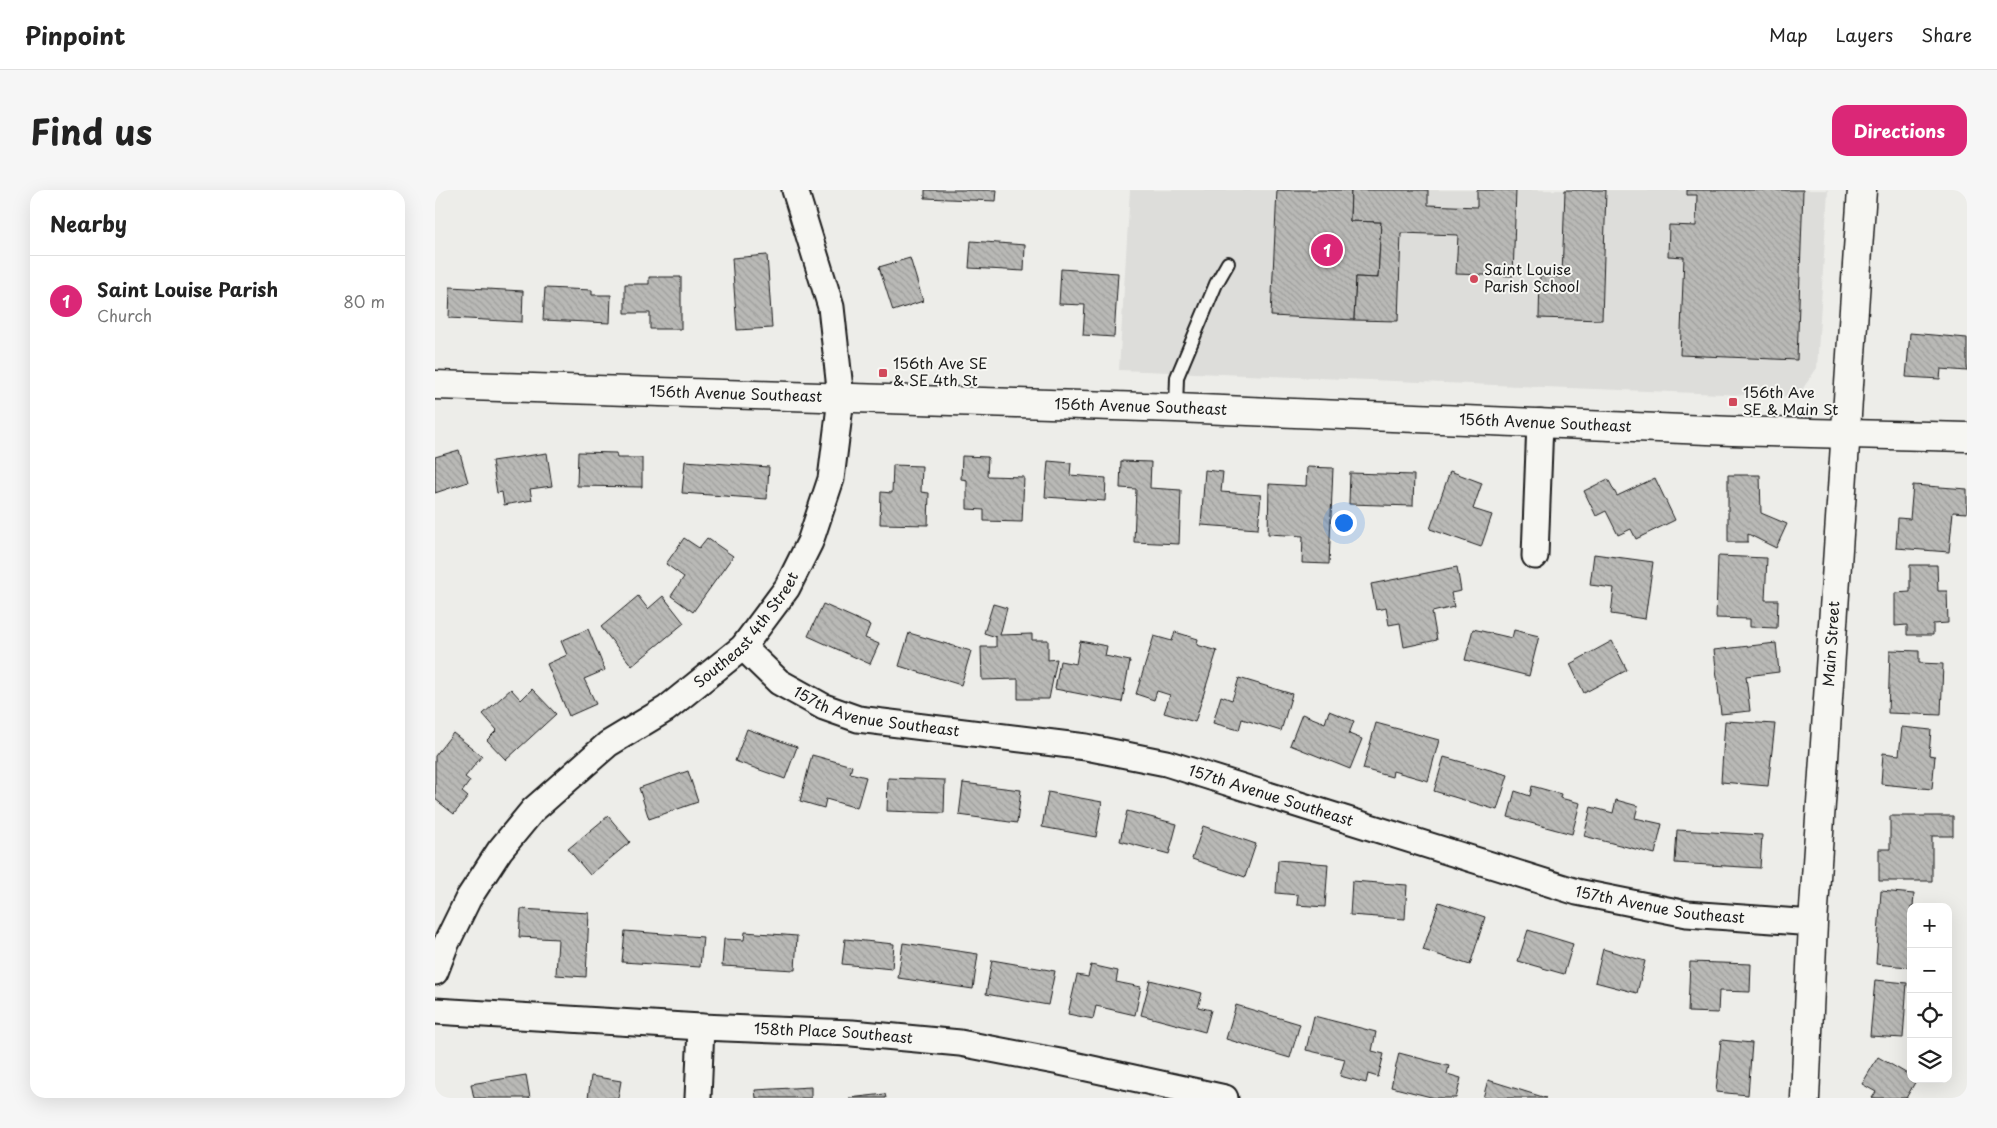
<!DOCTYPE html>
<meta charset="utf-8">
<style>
body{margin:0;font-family:"Playpen Sans",sans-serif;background:#f6f6f6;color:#222}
.controls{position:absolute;right:15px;bottom:15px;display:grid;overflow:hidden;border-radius:10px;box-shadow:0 5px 20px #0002}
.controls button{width:45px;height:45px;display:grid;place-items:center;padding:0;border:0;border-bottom:1px solid #e0e0e0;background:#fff;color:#222;font:25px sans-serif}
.you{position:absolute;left:908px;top:332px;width:18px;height:18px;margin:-12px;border:4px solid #fff;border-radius:50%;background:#1a73e8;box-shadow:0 0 0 8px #1a73e833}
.badge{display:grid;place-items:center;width:32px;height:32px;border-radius:50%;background:#db2777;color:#fff;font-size:16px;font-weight:700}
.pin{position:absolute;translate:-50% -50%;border:2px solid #fff;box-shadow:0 1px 5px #0006}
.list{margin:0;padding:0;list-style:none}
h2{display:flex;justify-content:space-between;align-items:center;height:65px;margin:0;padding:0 20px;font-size:21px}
h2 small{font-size:16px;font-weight:400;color:#767676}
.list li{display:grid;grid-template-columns:32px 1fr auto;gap:15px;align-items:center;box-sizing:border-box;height:90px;padding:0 20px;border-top:1px solid #e0e0e0}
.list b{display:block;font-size:19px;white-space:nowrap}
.list p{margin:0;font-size:16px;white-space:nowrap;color:#767676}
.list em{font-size:16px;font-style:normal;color:#767676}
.icon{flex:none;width:28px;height:28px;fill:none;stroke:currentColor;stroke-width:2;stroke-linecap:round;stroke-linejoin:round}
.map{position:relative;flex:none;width:1532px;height:908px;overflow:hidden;border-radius:15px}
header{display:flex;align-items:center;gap:30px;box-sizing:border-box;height:70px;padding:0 25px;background:#fff;border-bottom:1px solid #e0e0e0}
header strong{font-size:24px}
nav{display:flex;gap:28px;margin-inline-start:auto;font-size:18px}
.intro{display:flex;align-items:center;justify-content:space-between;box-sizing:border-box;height:120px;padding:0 30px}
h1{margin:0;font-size:35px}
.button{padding:12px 22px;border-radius:15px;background:#db2777;color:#fff;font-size:18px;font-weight:700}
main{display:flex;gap:30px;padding:0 30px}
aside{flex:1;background:#fff;border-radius:15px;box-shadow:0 5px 20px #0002}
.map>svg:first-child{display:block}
.built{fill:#ddddda}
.building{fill:url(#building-back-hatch);stroke:#1c1c1c}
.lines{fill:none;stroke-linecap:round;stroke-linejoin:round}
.lane-casing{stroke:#1c1c1c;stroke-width:16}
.street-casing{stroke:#1c1c1c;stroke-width:29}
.secondary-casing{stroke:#1c1c1c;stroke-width:31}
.lane{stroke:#f6f6f2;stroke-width:12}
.street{stroke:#f6f6f2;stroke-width:25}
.secondary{stroke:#f6f6f2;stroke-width:28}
.poi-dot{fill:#d1495b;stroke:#f6f6f2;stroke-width:2}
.labels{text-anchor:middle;stroke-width:4;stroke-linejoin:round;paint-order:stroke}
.poi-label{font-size:15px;fill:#1c1c1c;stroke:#f6f6f2;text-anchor:start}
.street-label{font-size:15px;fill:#1c1c1c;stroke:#f6f6f2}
</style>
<header>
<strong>Pinpoint</strong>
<nav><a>Map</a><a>Layers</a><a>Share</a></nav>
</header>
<div class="intro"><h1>Find us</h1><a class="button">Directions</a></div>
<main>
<aside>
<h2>Nearby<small></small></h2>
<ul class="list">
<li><span class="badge">1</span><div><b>Saint Louise Parish</b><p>Church</p></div><em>80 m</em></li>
</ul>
</aside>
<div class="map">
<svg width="1532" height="908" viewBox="0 0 1532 908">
<defs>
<pattern id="building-back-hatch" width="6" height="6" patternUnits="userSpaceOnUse" patternTransform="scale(1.25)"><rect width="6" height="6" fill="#b9b9b6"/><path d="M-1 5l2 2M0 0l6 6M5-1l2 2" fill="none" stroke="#9e9e9c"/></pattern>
</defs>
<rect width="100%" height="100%" fill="#edede9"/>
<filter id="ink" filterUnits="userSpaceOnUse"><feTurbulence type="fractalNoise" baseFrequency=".02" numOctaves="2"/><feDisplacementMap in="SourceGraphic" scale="10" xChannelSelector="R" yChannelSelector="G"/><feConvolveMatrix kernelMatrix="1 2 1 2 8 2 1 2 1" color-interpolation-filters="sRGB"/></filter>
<g filter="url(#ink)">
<path class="built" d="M695,0H1393L1382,178L1362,207L684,180Z"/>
<g class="building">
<path d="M490,0H562L561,11L490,8Z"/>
<path d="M842,0H916L915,31L946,32L943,88L921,87L919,130L836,126Z"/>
<path d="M916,0H993V15L1042,17V0H1081L1078,86L1021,84L1023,45L966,43L963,131L919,130L921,87L943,88L946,32L915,31Z"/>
<path d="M1130,0H1171L1167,130L1104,128L1105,86L1127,87Z"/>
<path d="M1252,0H1368L1362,170L1245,165L1249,67L1233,66L1234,35L1261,36L1262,5H1252Z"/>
<path d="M536,51L590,55L589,81L534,78Z"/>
<path d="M332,65L337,138L302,140L297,68Z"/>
<path d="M475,68L488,111L458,121L444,77Z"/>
<path d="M626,79L683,83L679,147L648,145L650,115L624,114Z"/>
<path d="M214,87H246V139H215V123H190V94H214Z"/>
<path d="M15,97L88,101L87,132L14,128Z"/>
<path d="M110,98L157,100V105H176L175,133L108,130Z"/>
<path d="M1475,143L1532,148V181L1506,179L1505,189L1471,187Z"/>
<path d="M24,260L33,292L0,303V267Z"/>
<path d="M143,262L181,263L182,268H207V297L142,296Z"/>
<path d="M112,263L117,296L95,299L97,310L69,315L67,302L62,303L57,271Z"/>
<path d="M527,266L553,267L552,286L589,287L587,332L549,331V320L532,319V290L526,289Z"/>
<path d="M250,271L334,277L332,309L247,303Z"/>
<path d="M613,271L636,273L635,285L671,288L670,311L610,307Z"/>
<path d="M686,271L716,272L715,298L746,300L744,354L699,352L701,299L685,298Z"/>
<path d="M458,275L487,276L486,302L494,303L493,335L445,334L446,302L457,303Z"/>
<path d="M872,277L898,278L894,374L867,373L868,346L833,344L834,294L871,296Z"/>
<path d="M770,280L788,282L786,302L826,305L823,339L766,335Z"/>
<path d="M1015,281L1047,293L1038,319L1057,325L1046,357L995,339Z"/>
<path d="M915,283L979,285L978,316L914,314Z"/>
<path d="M1293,285H1325L1326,323L1352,334L1341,358L1313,344V352H1293Z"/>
<path d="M1220,288L1240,330L1201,349L1196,339L1183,345L1171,321L1161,326L1149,301L1173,289L1182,306Z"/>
<path d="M1478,295L1532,299V323L1518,322L1514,362L1461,358L1463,328L1475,329Z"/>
<path d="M249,348L264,358L272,348L298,366L258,422L236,406L249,387L231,374Z"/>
<path d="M1159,364L1218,372L1210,429L1176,424L1179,398L1155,395Z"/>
<path d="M1283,366L1332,368L1330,410H1343L1342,438L1315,437V429L1281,428Z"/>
<path d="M1475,375H1502L1503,401H1512L1513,433L1498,434V445H1472V435L1460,436V403L1475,402Z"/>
<path d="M1022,377L1026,401L1016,403L1019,417L997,422L1002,450L969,457L965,433L954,435L951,418L941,420L936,394Z"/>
<path d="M203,406L213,419L228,406L249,433L197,476L166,437Z"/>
<path d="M388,414L435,435L430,448L444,454L435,474L373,446Z"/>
<path d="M558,414L572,418L565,445L597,444V450H613V470L622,469L614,509H583V489L547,490L546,457H561V447L549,443Z"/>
<path d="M153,439L170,480L149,489L161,514L134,526L112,474L132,465L126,451Z"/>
<path d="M1038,439L1077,448L1079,440L1104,446L1094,486L1030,470Z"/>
<path d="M740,442L763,449L762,455L782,461L760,532L729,523L735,505L722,501L719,510L701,504L719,446L737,451Z"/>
<path d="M474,443L536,461L526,495L464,476Z"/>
<path d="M645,451L672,456L670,466L695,471L687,512L620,499L625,471L641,474Z"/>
<path d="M1177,451L1192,480L1149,503L1135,474Z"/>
<path d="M1341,453L1344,482L1311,486L1315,521L1286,524L1279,460Z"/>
<path d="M1455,460L1484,461V473L1508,474L1506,525L1453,523Z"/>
<path d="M804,488L857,504L846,541L807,529L804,540L778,533L786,506L797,510Z"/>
<path d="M76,499L86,510L97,499L121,524L71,570L52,550L62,540L48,524Z"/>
<path d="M894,521L919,531L914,544L927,549L915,579L855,555L867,524L890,533Z"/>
<path d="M1290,531L1340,534L1333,596L1286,592Z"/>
<path d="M941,533L1004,550L993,591L958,581L957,587L928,579Z"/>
<path d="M1467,537L1496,540L1494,565L1500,566L1497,599L1446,594L1448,563L1464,565Z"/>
<path d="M312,539L362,557L350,589L300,571Z"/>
<path d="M18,543L47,566L30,587L35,591L27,602L33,607L19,624L0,609V566Z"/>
<path d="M377,565L417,576L415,583L431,587L422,618L391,609L389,618L365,611Z"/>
<path d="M1009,567L1073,585L1062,620L999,601Z"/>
<path d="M253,581L263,612L214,629L204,598Z"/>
<path d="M453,588L510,590L509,623L452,621Z"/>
<path d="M528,593L586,600L582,633L524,625Z"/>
<path d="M1097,596L1126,604L1125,608L1145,613L1137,644L1073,627L1080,601L1095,606Z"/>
<path d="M613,602L667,612L661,647L607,637Z"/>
<path d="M1181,610L1203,616L1200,628L1227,634L1220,664L1149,646L1156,617L1178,623Z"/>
<path d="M692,621L742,634L734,664L685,651Z"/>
<path d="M173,626L195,652L155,685L133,659Z"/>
<path d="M1455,626H1518V646H1497V691H1444V659H1455Z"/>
<path d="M768,636L821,654L810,687L757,669Z"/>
<path d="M1242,640L1327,645L1325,678L1240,673Z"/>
<path d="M843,670L893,674L890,717L862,715L863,705L841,703Z"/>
<path d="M917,691L972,695L970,729L915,725Z"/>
<path d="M1446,701L1479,704L1478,717H1476L1473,777L1441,774Z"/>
<path d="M1004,712L1050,727L1035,775L988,760Z"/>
<path d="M86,719L154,723L151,787L121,785L123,749L84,747Z"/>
<path d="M1093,740L1138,754L1129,784L1083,771Z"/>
<path d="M190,741L268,747L265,777L187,772Z"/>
<path d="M310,742L362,746L360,780L287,776L289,749L309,750Z"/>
<path d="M410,749L459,754L457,779L407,774Z"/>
<path d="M468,753L543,764L538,799L463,788Z"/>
<path d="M1168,759L1210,771L1202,803L1160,792Z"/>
<path d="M557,770L620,781L613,815L551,804Z"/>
<path d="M1255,772L1316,774L1315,802L1284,801L1283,823L1253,822Z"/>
<path d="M656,775L683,781L681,792L706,797L700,825L661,816L658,829L633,824L642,785L653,787Z"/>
<path d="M715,790L767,803L763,817L776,820L770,842L706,825Z"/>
<path d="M1440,790L1472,793L1468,848L1435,846Z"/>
<path d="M801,815L865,834L855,868L791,849Z"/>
<path d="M879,826L941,842L937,861L949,864L943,887L933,884L931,893L905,886L910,869L871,860Z"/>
<path d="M1286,850L1317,853L1313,905L1281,902Z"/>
<path d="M964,863L1014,876L1012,884L1026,888L1021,908H1000L956,897Z"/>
<path d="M1443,867L1476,886V889H1482L1471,908H1437L1441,902L1427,894Z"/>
<path d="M91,885L95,908H39L36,894Z"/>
<path d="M156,886L186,891L183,908H153Z"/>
<path d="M1053,890L1111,908H1048Z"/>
<path d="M376,897V908H321L320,900Z"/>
<path d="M450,904L451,908H414Z"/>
</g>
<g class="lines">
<defs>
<path id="lane" d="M741,218L742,187L781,94L793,73"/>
<g id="street">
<path d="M1100,366L1105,232"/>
<path id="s1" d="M308,457L344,492L389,517L423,529L651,557L731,573L1142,702L1252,724L1378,733"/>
<path id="s2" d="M0,782L10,756L33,709L65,660L98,620L173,554L231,519L308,457L352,398L375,352L396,289L406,208L396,117L360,0"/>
<path id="s3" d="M0,821L266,837L417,843L525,853L625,872L790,908"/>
<path d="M263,908L266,837"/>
</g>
<g id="secondary">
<path id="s4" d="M0,195L741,218L1297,241L1532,247"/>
<path id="s5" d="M1370,908L1378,733L1427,0"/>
</g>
</defs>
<use href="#lane" class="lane-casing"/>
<use href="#street" class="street-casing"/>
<use href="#secondary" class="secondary-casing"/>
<use href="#lane" class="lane"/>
<use href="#street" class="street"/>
<use href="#secondary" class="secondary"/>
</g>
</g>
<g class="poi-dot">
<circle cx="1039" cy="89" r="5"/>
<rect x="443" y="178" width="10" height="10" rx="2.5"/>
<rect x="1293" y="207" width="10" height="10" rx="2.5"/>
</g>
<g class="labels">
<g class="poi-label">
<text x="1049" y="85">Saint Louise<tspan x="1049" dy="17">Parish School</tspan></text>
<text x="458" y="179">156th Ave SE<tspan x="458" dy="17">&amp; SE 4th St</tspan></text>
<text x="1308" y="208">156th Ave<tspan x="1308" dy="17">SE &amp; Main St</tspan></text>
</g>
<g class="street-label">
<text dy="5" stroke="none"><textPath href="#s4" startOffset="301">156th Avenue Southeast</textPath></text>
<text dy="5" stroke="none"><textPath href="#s4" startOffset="706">156th Avenue Southeast</textPath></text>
<text dy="5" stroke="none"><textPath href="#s4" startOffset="1111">156th Avenue Southeast</textPath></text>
<text dy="5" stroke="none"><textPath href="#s2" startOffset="472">Southeast 4th Street</textPath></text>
<text dy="5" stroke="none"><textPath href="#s5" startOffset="455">Main Street</textPath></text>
<text dy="5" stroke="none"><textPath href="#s1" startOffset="154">157th Avenue Southeast</textPath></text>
<text dy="5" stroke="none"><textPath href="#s1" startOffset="559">157th Avenue Southeast</textPath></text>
<text dy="5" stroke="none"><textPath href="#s1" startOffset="964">157th Avenue Southeast</textPath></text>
<text dy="5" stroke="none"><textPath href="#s3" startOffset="399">158th Place Southeast</textPath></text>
</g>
</g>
</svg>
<div class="controls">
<button>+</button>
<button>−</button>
<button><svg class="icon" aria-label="locate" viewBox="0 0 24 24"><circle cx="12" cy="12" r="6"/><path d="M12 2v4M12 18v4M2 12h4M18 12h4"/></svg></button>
<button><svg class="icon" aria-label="layers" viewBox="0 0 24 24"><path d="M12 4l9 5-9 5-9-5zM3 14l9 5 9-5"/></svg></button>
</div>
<div class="you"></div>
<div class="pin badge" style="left:892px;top:60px">1</div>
</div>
</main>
